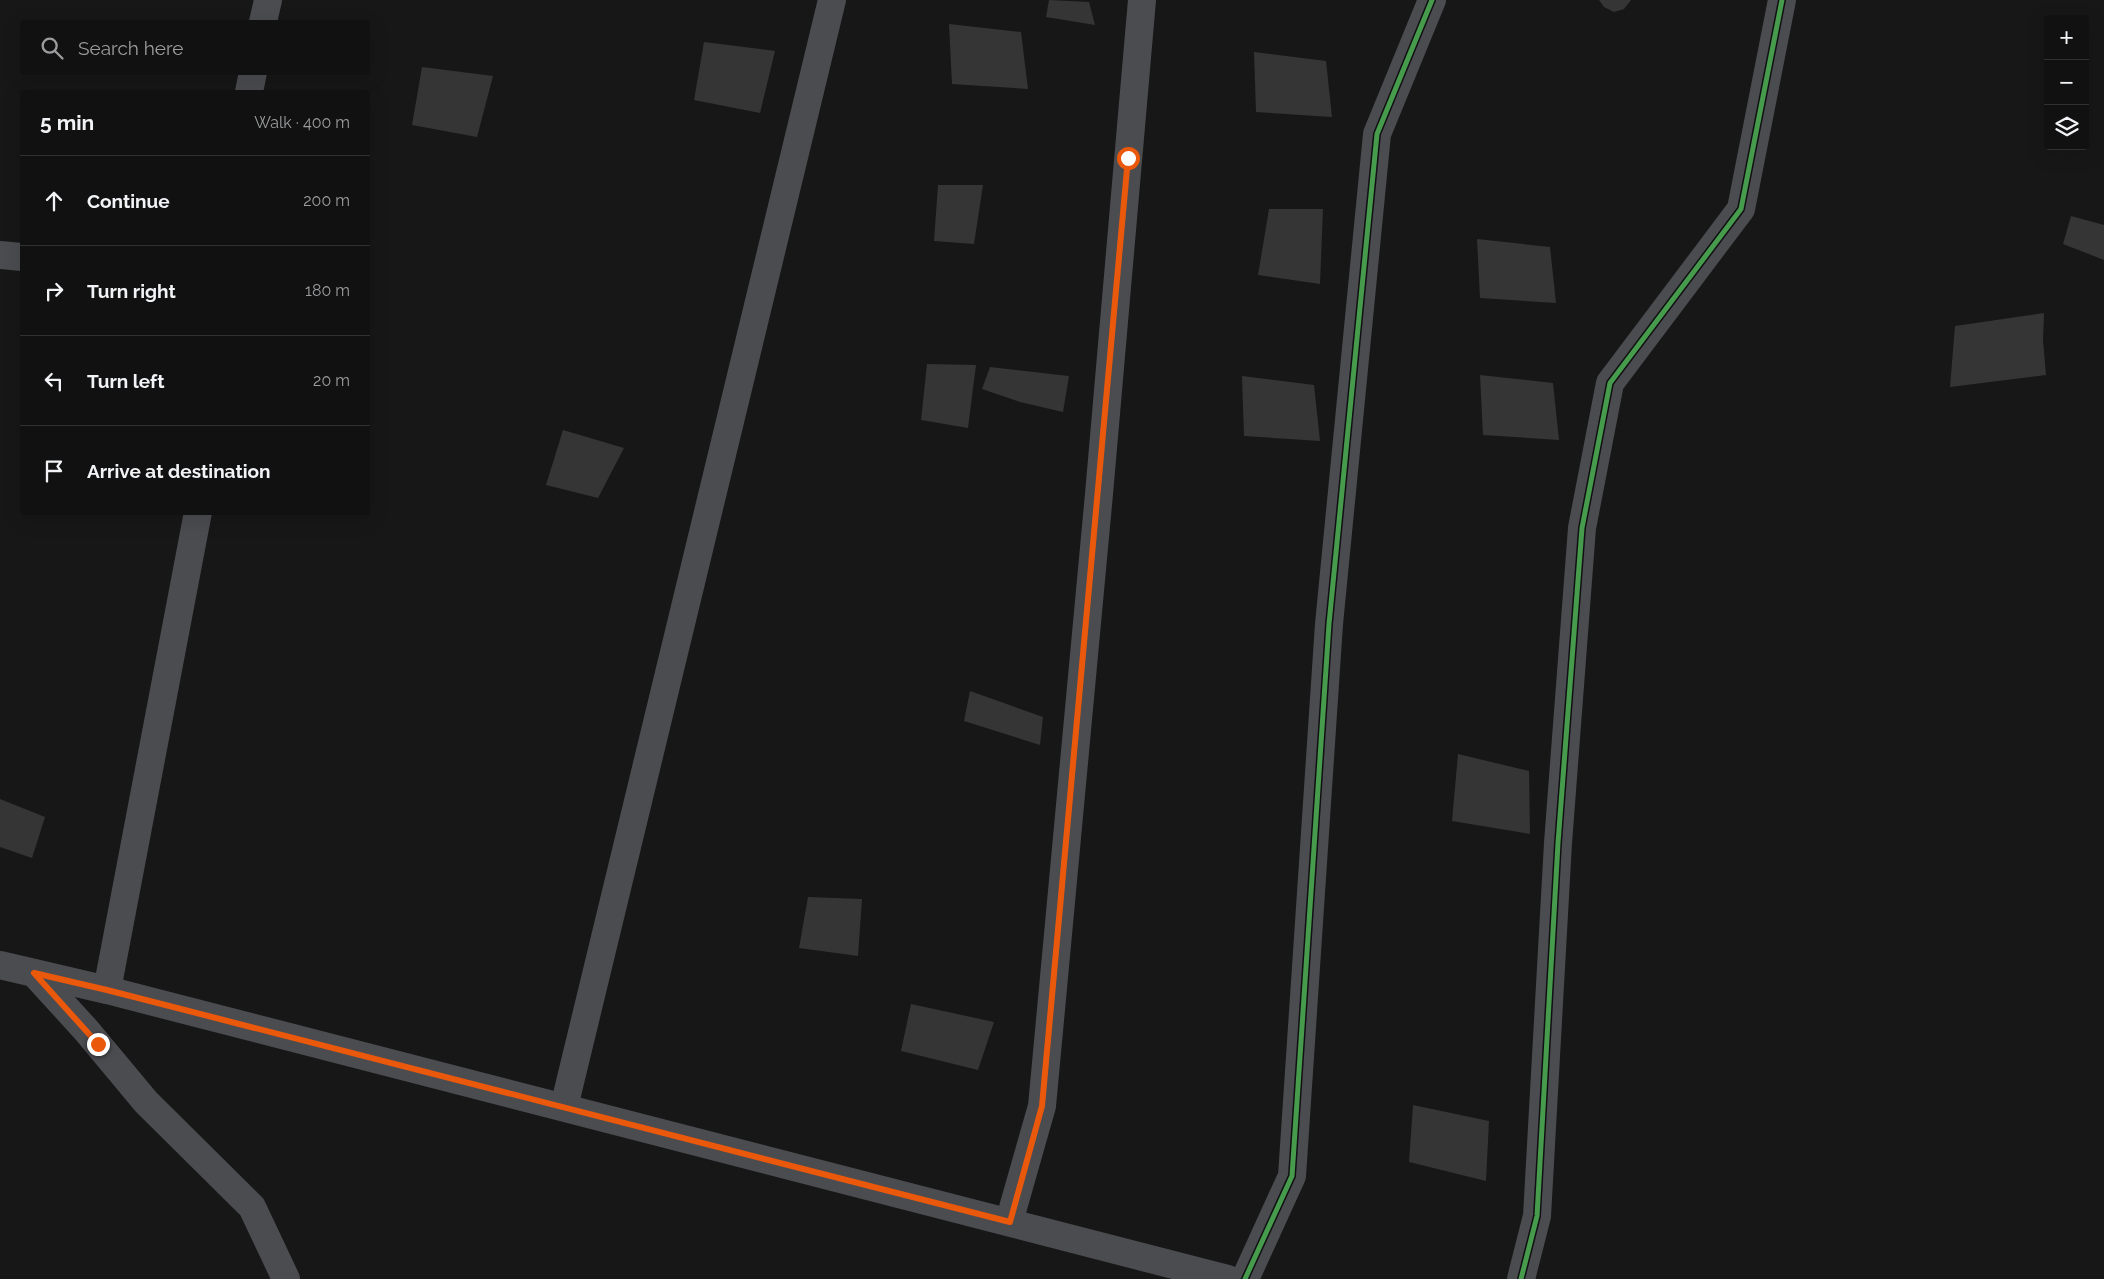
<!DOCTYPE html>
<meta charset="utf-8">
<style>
body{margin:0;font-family:Raleway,sans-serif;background:#1a1a1a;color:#f1f3f6}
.controls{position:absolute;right:15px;top:15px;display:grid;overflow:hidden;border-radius:5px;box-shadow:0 5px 20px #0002}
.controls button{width:45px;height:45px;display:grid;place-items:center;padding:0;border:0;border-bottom:1px solid #303131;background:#111;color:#f1f3f6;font:25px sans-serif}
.stop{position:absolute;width:15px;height:15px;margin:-11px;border:4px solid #ea580c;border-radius:50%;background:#fff}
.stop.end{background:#ea580c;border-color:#fff;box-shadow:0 1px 5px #0008}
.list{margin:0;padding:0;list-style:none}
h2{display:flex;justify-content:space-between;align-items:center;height:65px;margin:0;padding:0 20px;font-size:21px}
h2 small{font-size:16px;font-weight:400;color:#9c9d9f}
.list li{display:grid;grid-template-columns:32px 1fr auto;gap:15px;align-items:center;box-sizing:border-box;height:90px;padding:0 20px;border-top:1px solid #303131}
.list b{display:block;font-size:19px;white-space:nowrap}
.list em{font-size:16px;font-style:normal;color:#9c9d9f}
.icon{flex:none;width:28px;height:28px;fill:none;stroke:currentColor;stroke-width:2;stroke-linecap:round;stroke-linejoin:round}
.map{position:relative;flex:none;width:2104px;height:1279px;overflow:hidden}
.search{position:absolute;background:#111;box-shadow:0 5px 20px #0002;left:20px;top:20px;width:350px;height:55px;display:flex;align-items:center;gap:12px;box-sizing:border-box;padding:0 18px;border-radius:5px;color:#9c9d9f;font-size:19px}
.panel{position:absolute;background:#111;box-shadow:0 5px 20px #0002;left:20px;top:90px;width:350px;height:425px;border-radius:5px}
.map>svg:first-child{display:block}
.building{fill:#353536}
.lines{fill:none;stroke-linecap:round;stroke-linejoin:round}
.minor{stroke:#4b4c50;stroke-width:28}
.cycleway-casing{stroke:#111113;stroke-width:8}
.cycleway{stroke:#469c4c;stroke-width:5}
.route{stroke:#ea580c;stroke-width:6}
</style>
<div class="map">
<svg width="2104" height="1279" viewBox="0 0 2104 1279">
<rect width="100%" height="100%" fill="#171717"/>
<g class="building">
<path d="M1049,0L1089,2L1095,25L1046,17Z"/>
<path d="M1599,0H1631L1624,9L1614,12L1604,7Z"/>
<path d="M949,24L1021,32L1028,89L952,84Z"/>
<path d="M704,42L775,51L760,113L694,100Z"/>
<path d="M1254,52L1326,61L1332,117L1256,112Z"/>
<path d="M422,67L493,76L477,137L412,125Z"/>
<path d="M938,185H983L974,244L934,241Z"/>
<path d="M1269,209H1323L1320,284L1258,275Z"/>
<path d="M2071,216L2104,225V260L2063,244Z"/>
<path d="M1477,239L1550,247L1556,303L1480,298Z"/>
<path d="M2044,313L2043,340L2046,375L1950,387L1955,326Z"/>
<path d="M927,364L976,365L968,428L921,420Z"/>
<path d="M990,367L1069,376L1063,412L1020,402L982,389Z"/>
<path d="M1480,375L1553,383L1559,440L1483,435Z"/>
<path d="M1242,376L1314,385L1320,441L1244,436Z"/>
<path d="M563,430L624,448L598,498L546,485Z"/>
<path d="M970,691L1043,717L1040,745L964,721Z"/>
<path d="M1458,754L1529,771L1530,834L1452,821Z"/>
<path d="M0,799L45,817L32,858L0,847Z"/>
<path d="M808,897L862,899L858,956L799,948Z"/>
<path d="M911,1004L994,1022L978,1070L901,1051Z"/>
<path d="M1413,1105L1489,1121L1486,1181L1409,1162Z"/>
</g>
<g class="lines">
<g class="minor">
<path d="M263,22L268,0"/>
<path d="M249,92L253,72"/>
<path d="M0,255L22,257"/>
<path d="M0,965L107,990L1228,1279"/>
<path d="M34,973L86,1030L146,1102L252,1207L286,1279"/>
<path d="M107,990L198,512"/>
<path d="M564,1107L832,0"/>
<path d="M1009,1222L1042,1106L1099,494L1142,0"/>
<path d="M1245,1279L1292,1176L1329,624L1377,134L1432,0"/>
<path d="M1521,1279L1537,1216L1558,843L1582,528L1610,383L1741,209L1782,0"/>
</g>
<defs>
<g id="cycleway">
<path d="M1245,1279L1292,1176L1329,624L1377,134L1432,0"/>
<path d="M1521,1279L1537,1216L1558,843L1582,528L1610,383L1741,209L1782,0"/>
</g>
</defs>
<use href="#cycleway" class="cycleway-casing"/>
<use href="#cycleway" class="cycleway"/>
</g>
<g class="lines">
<path class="route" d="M98,1044L34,973L107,990L1010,1222L1042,1106L1128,158"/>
</g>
</svg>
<div class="controls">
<button>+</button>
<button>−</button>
<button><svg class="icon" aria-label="layers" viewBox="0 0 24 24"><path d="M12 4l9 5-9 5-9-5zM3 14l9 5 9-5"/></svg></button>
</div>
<div class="stop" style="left:1128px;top:158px"></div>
<div class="stop end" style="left:98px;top:1044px"></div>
<div class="search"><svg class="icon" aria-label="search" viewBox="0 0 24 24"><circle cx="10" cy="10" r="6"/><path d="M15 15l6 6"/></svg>Search here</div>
<section class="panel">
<h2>5 min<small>Walk · 400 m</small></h2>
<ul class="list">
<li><svg class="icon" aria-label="ahead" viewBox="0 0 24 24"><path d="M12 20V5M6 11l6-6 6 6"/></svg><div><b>Continue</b></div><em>200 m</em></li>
<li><svg class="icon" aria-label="right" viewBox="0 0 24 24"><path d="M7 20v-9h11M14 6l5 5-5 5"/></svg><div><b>Turn right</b></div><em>180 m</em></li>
<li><svg class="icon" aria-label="left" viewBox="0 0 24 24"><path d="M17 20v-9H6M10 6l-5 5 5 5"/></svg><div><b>Turn left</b></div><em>20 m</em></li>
<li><svg class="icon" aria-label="arrive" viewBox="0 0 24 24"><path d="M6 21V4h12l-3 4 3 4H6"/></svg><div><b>Arrive at destination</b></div></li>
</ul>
</section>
</div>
